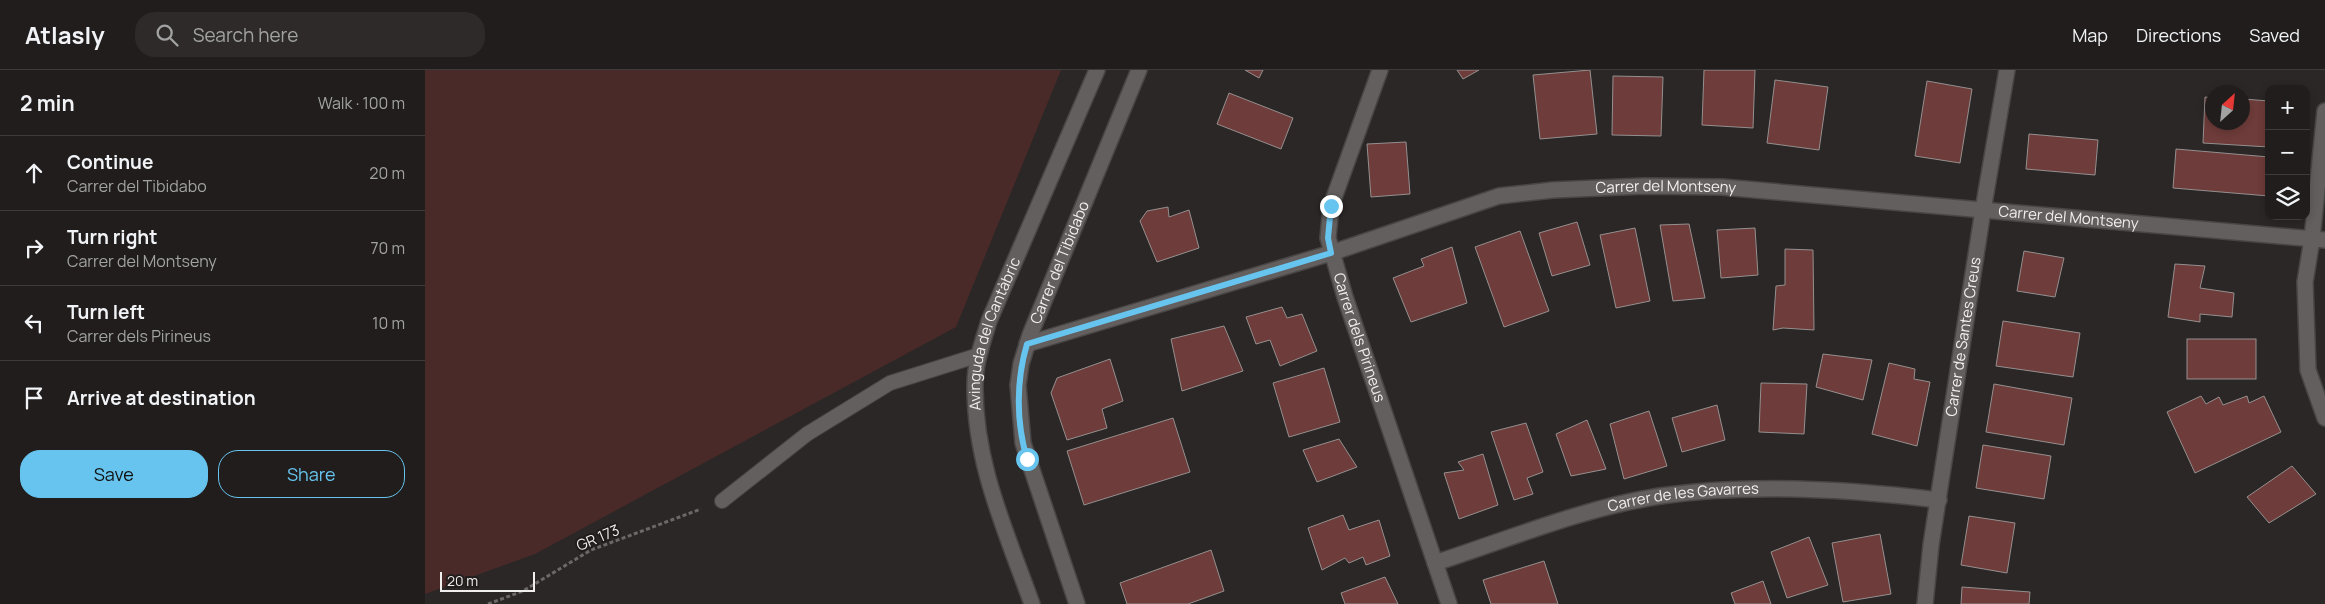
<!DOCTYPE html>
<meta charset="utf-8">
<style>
body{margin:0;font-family:Manrope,sans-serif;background:#2d2a29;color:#f1f3f6}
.controls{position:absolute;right:15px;top:15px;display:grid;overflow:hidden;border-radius:10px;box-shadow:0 2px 8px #0003}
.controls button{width:45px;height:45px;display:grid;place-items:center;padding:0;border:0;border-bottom:1px solid #3d3b3b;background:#201d1c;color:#f1f3f6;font:25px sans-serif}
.compass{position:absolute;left:1780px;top:15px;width:45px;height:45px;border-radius:50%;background:#201d1c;box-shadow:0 2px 8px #0003;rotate:27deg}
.scale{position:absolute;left:15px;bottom:12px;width:95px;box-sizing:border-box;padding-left:5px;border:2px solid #f1eeee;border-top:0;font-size:14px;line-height:18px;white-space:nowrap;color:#f1eeee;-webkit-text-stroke:4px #211d1d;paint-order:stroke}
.stop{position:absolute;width:15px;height:15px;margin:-11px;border:4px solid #67c4ef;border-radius:50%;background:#fff}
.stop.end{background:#67c4ef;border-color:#fff;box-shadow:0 1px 5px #0008}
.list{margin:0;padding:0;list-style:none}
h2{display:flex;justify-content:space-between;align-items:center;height:65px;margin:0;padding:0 20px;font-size:21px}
h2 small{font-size:16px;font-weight:400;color:#a2a2a3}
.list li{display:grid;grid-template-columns:32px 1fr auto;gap:15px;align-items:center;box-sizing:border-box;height:75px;padding:0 20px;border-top:1px solid #3d3b3b}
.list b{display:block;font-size:19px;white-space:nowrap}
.list p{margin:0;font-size:16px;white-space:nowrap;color:#a2a2a3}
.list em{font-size:16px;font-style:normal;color:#a2a2a3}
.actions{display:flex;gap:10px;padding:15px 20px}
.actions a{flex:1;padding:11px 0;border:1px solid #67c4ef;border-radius:20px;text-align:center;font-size:18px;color:#67c4ef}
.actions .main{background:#67c4ef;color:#111}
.icon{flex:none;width:28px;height:28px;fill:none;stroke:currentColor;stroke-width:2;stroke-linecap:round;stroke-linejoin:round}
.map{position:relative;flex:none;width:1900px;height:534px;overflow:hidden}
header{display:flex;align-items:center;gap:30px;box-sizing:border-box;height:70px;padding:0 25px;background:#201d1c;border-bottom:1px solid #3d3b3b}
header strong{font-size:24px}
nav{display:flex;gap:28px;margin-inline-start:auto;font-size:18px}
.search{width:350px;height:45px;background:#2d2a29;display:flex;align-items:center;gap:12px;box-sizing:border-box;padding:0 18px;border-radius:20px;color:#a2a2a3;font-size:19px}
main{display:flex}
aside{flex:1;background:#201d1c}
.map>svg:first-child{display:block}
.green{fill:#492a28}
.building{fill:#6e3c3a;stroke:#94908f}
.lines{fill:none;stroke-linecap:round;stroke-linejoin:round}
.lane-casing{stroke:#484545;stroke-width:16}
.street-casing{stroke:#484545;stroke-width:18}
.secondary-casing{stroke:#484545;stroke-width:18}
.path{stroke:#6c6867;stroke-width:3;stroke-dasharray:4 2.5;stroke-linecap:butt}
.lane{stroke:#635f5e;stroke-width:14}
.street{stroke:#635f5e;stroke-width:15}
.secondary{stroke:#635f5e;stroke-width:15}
.route{stroke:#67c4ef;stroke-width:6}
.labels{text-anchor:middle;stroke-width:4;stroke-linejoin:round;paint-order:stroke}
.street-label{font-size:15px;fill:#f1eeee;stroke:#211d1d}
</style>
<header>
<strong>Atlasly</strong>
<div class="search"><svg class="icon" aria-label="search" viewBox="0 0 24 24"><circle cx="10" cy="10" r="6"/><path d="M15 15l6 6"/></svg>Search here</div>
<nav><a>Map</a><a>Directions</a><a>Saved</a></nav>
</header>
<main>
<aside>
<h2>2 min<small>Walk · 100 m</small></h2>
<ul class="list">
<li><svg class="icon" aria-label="ahead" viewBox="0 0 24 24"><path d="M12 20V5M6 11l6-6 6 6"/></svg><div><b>Continue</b><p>Carrer del Tibidabo</p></div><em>20 m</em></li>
<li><svg class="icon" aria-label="right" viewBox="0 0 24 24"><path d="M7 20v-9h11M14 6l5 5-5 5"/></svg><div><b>Turn right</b><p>Carrer del Montseny</p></div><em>70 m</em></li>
<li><svg class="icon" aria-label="left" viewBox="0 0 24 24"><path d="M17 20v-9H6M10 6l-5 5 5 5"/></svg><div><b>Turn left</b><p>Carrer dels Pirineus</p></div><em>10 m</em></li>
<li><svg class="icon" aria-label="arrive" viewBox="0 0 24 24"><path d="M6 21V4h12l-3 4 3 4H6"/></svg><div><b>Arrive at destination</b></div></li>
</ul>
<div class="actions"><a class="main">Save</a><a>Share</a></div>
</aside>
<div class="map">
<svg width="1900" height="534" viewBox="0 0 1900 534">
<rect width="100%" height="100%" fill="#2b2726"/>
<path class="green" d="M0,0H636L531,257L110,484L0,524Z"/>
<g class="building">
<path d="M820,0H838L834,8Z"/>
<path d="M1032,0H1054L1038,9Z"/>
<path d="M1165,0L1172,64L1115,69L1108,5Z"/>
<path d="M1279,0H1330L1328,58L1277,55Z"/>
<path d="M1188,6L1238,7L1236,66L1187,65Z"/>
<path d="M1350,10L1403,17L1394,80L1342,73Z"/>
<path d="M1502,11L1547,19L1535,93L1490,86Z"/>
<path d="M804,23L868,48L856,79L792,54Z"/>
<path d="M1780,27L1788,28V52H1818V29L1844,31V77L1778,73Z"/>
<path d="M1604,64L1673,70L1670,105L1601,99Z"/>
<path d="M981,72L985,124L946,127L942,74Z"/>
<path d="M1751,79L1844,87V126L1748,118Z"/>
<path d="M743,137L744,147L764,140L774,178L732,192L715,151L722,141Z"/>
<path d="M1152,152L1165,195L1127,206L1114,163Z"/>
<path d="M1264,154L1280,228L1248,231L1235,155Z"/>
<path d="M1210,158L1225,231L1191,238L1175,165Z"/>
<path d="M1330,158L1333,205L1296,208L1292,160Z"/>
<path d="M1095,161L1124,241L1079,257L1050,177Z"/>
<path d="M1027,177L1042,233L986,252L968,208L999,196L996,189Z"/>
<path d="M1360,179L1388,180L1389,260L1358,258L1348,260L1351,216L1360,215Z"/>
<path d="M1599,181L1639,188L1630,227L1592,221Z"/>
<path d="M1750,194L1780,196L1775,218L1809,223L1807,247L1775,244V252L1743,247Z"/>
<path d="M857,237L862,248L877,244L892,281L855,296L845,270L831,274L821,247Z"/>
<path d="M1578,251L1655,263L1648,307L1571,296Z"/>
<path d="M799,256L818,301L757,321L746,269Z"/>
<rect x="1762" y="269" width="69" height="40"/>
<path d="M1398,284L1447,290L1438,330L1391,317Z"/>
<path d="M685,289L698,331L677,339L682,358L642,370L626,323L632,308Z"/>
<path d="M1464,293L1490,299L1489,309L1505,312L1492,376L1447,364Z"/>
<path d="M899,298L915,352L864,367L848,313Z"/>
<path d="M1336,313L1382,314L1379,364L1334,362Z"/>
<path d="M1569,314L1647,328L1639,375L1561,362Z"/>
<path d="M1776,326L1781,334L1794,327L1798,335L1822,326L1824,333L1839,326L1856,362L1770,403L1742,342Z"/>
<path d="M1292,335L1300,370L1257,382L1247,348Z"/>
<path d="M1224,341L1242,396L1199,409L1185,354Z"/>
<path d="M748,348L765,402L659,435L642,381Z"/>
<path d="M1162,350L1181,399L1146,406L1131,364Z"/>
<path d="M1101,353L1118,402L1102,408L1108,424L1089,430L1066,362Z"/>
<path d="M914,369L932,397L892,412L878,380Z"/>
<path d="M1558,375L1626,386L1619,429L1551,418Z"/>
<path d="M1058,384L1073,435L1034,449L1019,403L1039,400L1033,392Z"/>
<path d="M1867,396L1891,424L1844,453L1822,427Z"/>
<path d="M918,445L924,460L954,450L965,486L941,495L938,487L924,493L920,488L897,500L883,458Z"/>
<path d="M1544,446L1590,453L1582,503L1536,495Z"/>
<path d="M1455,464L1466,524L1418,532L1407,473Z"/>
<path d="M1384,467L1403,515L1362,528L1346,482Z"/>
<path d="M786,480L799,521L763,534H702L695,513Z"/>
<path d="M1119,491L1133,534H1066L1058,510Z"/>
<path d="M960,507L973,534H920L916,523Z"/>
<path d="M1338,511L1346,534H1310L1306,523Z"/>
<path d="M1537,517L1605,522L1604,534H1536Z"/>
</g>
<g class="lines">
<defs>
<path id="lane" d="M297,431L382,364L465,313L554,285"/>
<g id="street">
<path id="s1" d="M955,0L906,136L903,168L920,227L1024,534"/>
<path d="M1900,41L1887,169L1880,212L1883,300L1900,348"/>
<path id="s2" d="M602,274L906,183L1074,126L1128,120L1219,116L1297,117L1900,170"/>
<path id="s3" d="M1010,493C1084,469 1158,438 1235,426C1324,413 1425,419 1514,430"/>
<path id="s4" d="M1500,534L1506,475L1558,140L1582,0"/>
</g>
<g id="secondary">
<path id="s5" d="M607,534C581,461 549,393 550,314C550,293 558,271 564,251L672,0"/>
<path id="s6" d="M652,534L598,373L593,315L596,294L605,265L714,0"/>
</g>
</defs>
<use href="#lane" class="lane-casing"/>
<use href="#street" class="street-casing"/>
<use href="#secondary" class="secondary-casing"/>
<path class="path" d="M63,534L98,521L166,480L276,439"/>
<use href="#lane" class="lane"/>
<use href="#street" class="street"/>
<use href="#secondary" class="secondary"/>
</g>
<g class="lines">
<path class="route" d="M602,389C591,352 591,311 602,274L906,183L903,168L906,136"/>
</g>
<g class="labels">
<g class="street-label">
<text dy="5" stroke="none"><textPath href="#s2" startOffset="662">Carrer del Montseny</textPath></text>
<text dy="5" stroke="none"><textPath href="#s2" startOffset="1066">Carrer del Montseny</textPath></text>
<text dy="5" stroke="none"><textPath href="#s6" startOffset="358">Carrer del Tibidabo</textPath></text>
<text dy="5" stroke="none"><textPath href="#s5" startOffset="282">Avinguda del Cantàbric</textPath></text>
<text dy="5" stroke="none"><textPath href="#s4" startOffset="270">Carrer de Santes Creus</textPath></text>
<text dy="5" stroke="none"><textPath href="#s1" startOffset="281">Carrer dels Pirineus</textPath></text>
<text dy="5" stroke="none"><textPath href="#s3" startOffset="258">Carrer de les Gavarres</textPath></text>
<text transform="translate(173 468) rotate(-23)" y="5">GR 173</text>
</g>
</g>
</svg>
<div class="controls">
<button>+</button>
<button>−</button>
<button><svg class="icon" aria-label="layers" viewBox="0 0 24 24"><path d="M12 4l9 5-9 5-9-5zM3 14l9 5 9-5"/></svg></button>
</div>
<svg class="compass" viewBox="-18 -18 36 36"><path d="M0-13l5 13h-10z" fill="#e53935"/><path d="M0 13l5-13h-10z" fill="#a2a2a3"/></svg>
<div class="scale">20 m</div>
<div class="stop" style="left:602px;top:389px"></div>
<div class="stop end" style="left:906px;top:136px"></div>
</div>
</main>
